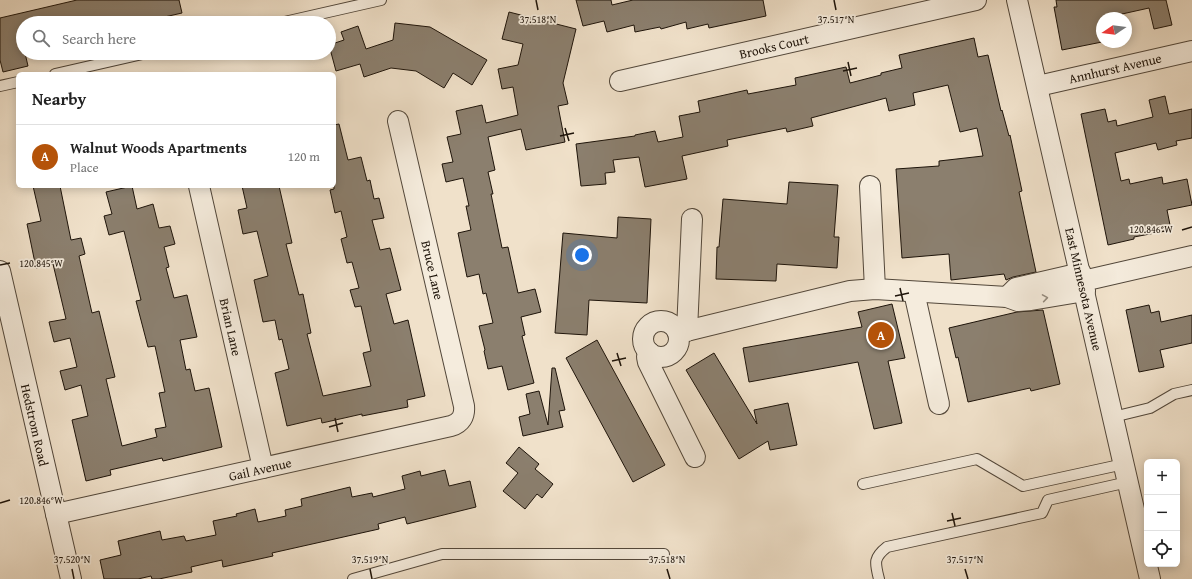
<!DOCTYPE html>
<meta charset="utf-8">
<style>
body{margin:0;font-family:"Gentium Book Plus",serif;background:#f2f2f2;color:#222}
.controls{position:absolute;right:12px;bottom:12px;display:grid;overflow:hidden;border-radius:6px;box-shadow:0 2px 10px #0003}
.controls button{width:36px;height:36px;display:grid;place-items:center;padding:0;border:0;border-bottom:1px solid #e0e0e0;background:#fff;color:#222;font:20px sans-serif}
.compass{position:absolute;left:1096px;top:12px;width:36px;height:36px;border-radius:50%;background:#fff;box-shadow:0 2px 10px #0003;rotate:257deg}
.you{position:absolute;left:582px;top:255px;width:14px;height:14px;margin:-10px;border:3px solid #fff;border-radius:50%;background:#1a73e8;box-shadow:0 0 0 6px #1a73e833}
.badge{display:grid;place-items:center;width:26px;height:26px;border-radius:50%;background:#b45309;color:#fff;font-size:13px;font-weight:700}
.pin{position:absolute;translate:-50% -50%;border:2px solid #fff;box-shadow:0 1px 4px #0006}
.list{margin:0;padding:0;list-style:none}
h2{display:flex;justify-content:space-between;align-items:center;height:52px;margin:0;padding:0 16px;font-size:17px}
h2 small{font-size:13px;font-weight:400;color:#767676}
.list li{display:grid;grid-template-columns:26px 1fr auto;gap:12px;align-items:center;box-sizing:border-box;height:64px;padding:0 16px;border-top:1px solid #e0e0e0}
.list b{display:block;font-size:15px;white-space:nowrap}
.list p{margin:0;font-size:13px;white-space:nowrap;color:#767676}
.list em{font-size:13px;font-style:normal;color:#767676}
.icon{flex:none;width:22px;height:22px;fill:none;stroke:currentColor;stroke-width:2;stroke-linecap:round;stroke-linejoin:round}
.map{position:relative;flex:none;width:1192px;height:579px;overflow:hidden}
.search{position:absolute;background:#fff;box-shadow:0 2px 10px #0003;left:16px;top:16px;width:320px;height:44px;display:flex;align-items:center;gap:10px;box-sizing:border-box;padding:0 14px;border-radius:22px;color:#767676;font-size:15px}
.panel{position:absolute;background:#fff;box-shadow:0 2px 10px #0003;left:16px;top:72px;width:320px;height:116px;border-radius:6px}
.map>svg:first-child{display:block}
.building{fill:#8b7f6e;stroke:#1e140a}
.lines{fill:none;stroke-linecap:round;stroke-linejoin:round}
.lane-casing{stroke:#52473a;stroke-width:12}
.street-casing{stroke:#52473a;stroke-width:22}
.lane{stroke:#f5ecdd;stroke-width:10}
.street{stroke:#f5ecdd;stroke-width:20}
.oneway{stroke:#948b7e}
.ticks{fill:none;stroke:#1e140a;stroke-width:1.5}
.labels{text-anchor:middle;stroke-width:3.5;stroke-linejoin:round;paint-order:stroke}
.street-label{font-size:13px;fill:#1e140a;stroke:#f5ecdd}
.ticks-label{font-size:10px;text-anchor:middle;fill:#1e140a;stroke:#f5ecdd;stroke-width:3.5;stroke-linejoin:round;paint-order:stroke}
</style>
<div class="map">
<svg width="1192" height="579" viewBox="0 0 1192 579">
<rect width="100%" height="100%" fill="#f0e1ca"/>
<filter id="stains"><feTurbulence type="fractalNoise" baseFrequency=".005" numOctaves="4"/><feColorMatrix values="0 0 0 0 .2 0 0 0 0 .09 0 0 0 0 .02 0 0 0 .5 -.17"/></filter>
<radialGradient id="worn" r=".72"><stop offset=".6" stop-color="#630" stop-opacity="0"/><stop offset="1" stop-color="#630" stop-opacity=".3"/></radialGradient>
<g class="building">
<path d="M77,0H179L182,13L160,18V17L136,23H23V53H25L28,66L3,72L0,60V18Z"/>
<path d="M576,0H611L612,5L633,0H763L766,16L709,28L708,24L687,29L686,22L661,29L660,27L635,32L634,25L607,32L604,21L583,26Z"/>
<path d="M1056,0H1166L1172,25L1154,29L1149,8L1122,14L1123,18H1102V42L1062,50L1054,7H1057Z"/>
<path d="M509,12L576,29L563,83L568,104L558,106L565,142L526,150L521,129L488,137L495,170L488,172L493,194H491L502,248L508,247L518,293L535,289L541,312L521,317L525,335L522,336L534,383L508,390L502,366L488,369L484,351L485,350L479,326L493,323L486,293L483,294L479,274L467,277L458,233L471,230L466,206H469L463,178L446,182L442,164L453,162L447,137L461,134L456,111L482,105L486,123L518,115L513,87L502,89L498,69L518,65L523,44L502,39Z"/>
<path d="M395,23L430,27L487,60L472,85L453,73L444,88L416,71L391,68L364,77L360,64L336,71L329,45L344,40L341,32L358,26L366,49L393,40Z"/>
<path d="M974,38L978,57L988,55L1001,111L1002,110L1009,136L1010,135L1022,191L1019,192L1036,272L1013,277L1006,280L1004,274L951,280L949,254L902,258L896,169L939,166V161L983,156L977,128L960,132L948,85L913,93L915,105L889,111L886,98L811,118L813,126L787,132L786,128L727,140L728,146L682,156L687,179L645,187L639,157L613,160L615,172L605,173L606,184L581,186L576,144L635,136V135L655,131L658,142L683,137L679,116L700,112L698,101L747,90L748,94L796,85L795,78L846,67L850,83L881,75V73L902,68L899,55Z"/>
<path d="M1165,96L1169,114L1192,109V138L1176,141L1177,145L1158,150L1156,143L1115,153L1121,181L1129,179L1130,184L1162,177L1163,184L1187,179L1192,205L1167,210L1171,230L1134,237V239L1108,245L1081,114L1105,109L1108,122L1116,120L1117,126L1153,117L1149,100Z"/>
<path d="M339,124L348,160L361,157L367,181L370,180L374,199L379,198L384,218L372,220L380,250L390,248L401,290L386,294L394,324L408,320L425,396L407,400L408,407L362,416V414L322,423L321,418L287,426L275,373L289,369L282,339L279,340L275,320L263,322L254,280L268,276L257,231L243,234L238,210L247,208L242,186H279L292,243L286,244L299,295L303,294L311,333L307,334L323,396L371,386L363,353L371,351L361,306L355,307L350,290L359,288L352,262L347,263L341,239L347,237L341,211L335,213L330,190L334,189V125Z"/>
<path d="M789,182L838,185L834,237H839L837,268L777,264L776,281L716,279L717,247H719L723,199L787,204Z"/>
<path d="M33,186H60L71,240L81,238L85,254L79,256L92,313L99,311L115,377L106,379L122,446L157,437L155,429L166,427L159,393L165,392L155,346L148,347L136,301L141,300L124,231L109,235L104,216L112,214L106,192L132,186L137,209L153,204L159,228L170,226L175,244L164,247L169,267L166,268L174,298L187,295L197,337L180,340L186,370L190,369L195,391L209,388L222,447L163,461L162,458L110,470L111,475L86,481L72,420L88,416L81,385L65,390L60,371L77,367L70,338L54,342L49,322L66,319L53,264L36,268L27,224L41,221Z"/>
<path d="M618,217L651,219L647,303L589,300L587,335L555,333L563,233L617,238Z"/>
<path d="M892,304L905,358L888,361L902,423L874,429L858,362L749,382L743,348L862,327L858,312Z"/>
<path d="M1149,305L1151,313L1159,311L1161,322L1192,315V343L1160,350L1164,367L1139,372L1126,310Z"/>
<path d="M1043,310L1060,384L1031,391L1030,388L968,402L958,357L956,358L949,328L1017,312Z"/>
<path d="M597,340L665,465L633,482L566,358Z"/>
<path d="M714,353L757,424L754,410L788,403L797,445L770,450L768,441L739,459L686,370Z"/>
<path d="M552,368H555L565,410L559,411L563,427L523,436L519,417L530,414L526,394L539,391L548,425Z"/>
<path d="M519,447L539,464L535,469L553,484L542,498L537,494L525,509L503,491L518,473L506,463Z"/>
<path d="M445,470L449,486L470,481L476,507L407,524L405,517L378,524L379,529L272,553L273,556L223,567L222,560L191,567L192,572L159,579H152L151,576L138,579H104L100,560L121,555L118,541L160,531L162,540L184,536L186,541L216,535L213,521L237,516L236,514L255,509L258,522L286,516L285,510L302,506L301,499L350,487L352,497L372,493L373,497L405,489L402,476L420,471L421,476Z"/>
</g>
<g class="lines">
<defs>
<g id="lane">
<path d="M280,23L381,0"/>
<path d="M55,74L147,53"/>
<path d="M0,86L18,82"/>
<path d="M1113,417L1150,408L1174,394L1192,390"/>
<path d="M863,484L977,459L1023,486L1124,464"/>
<path d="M353,579L442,554H664"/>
<path d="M879,579C875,563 873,558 887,547L1042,513L1048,500L1128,482"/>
</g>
<g id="street">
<path d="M1017,0L1150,579"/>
<path d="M620,81L976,0"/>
<path d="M1038,86L1192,51"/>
<path d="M199,186L263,468"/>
<path d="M870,186L875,289"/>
<path d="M0,271L71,579"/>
<path d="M1083,281L1192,256"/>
<path d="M914,292L939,404"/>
<path d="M1007,297L1016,288L1081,273"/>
<circle cx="661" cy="339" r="18"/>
<path d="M687,331L692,219"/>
<path d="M678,333L850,291L875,289L1007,297L1018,301L1031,300L1085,291"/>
<path d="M649,352L647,357L648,362L695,457"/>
<path d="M56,514L451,426C461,423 465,416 464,406L398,121"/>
</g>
</defs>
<use href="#lane" class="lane-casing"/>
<use href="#street" class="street-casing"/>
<use href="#lane" class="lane"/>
<use href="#street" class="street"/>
</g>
<defs><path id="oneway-chevron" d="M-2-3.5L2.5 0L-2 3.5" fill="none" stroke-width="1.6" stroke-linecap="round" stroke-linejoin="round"/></defs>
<use class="oneway" href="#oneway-chevron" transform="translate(1045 298) rotate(-9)"/>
<path class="ticks" d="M536,0L538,10M834,0L836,10M848,62L851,76M843,71L857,68M565,128L569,141M560,136L574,133M1182,230L1192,227M0,265L10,263M900,288L903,301M895,296L909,293M617,353L621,366M612,361L626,358M335,418L338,432M329,427L343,423M0,503L10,500M952,513L955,526M947,521L961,518M72,569L74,579M370,569L372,579M667,569L670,579M965,569L968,579"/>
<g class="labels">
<g class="street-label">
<text transform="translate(774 46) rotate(-13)" y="5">Brooks Court</text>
<text transform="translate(1115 68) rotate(-13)" y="5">Annhurst Avenue</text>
<text transform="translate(433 270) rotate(77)" y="5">Bruce Lane</text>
<text transform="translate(1084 289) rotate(77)" y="5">East Minnesota Avenue</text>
<text transform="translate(231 327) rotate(77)" y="5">Brian Lane</text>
<text transform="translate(35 425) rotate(77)" y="5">Hedstrom Road</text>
<text transform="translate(260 469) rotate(-13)" y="5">Gail Avenue</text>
</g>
</g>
<g class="ticks-label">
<text x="538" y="23">37.518°N</text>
<text x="836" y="23">37.517°N</text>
<text x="1151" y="233">120.846°W</text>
<text x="41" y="267">120.845°W</text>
<text x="41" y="504">120.846°W</text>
<text x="72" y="563">37.520°N</text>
<text x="370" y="563">37.519°N</text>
<text x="667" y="563">37.518°N</text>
<text x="965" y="563">37.517°N</text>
</g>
<rect width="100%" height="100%" filter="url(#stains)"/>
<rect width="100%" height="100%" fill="url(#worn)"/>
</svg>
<div class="controls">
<button>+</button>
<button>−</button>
<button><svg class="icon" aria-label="locate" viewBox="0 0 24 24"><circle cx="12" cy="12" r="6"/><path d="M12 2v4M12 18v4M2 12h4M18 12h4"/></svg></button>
</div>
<svg class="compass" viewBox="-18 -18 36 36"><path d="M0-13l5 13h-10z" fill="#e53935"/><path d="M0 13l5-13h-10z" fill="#767676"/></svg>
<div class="you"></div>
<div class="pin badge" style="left:881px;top:335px">A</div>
<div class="search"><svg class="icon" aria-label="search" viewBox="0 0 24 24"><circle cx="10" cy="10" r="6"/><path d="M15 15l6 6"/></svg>Search here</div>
<section class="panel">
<h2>Nearby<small></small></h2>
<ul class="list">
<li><span class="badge">A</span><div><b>Walnut Woods Apartments</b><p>Place</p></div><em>120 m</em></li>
</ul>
</section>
</div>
